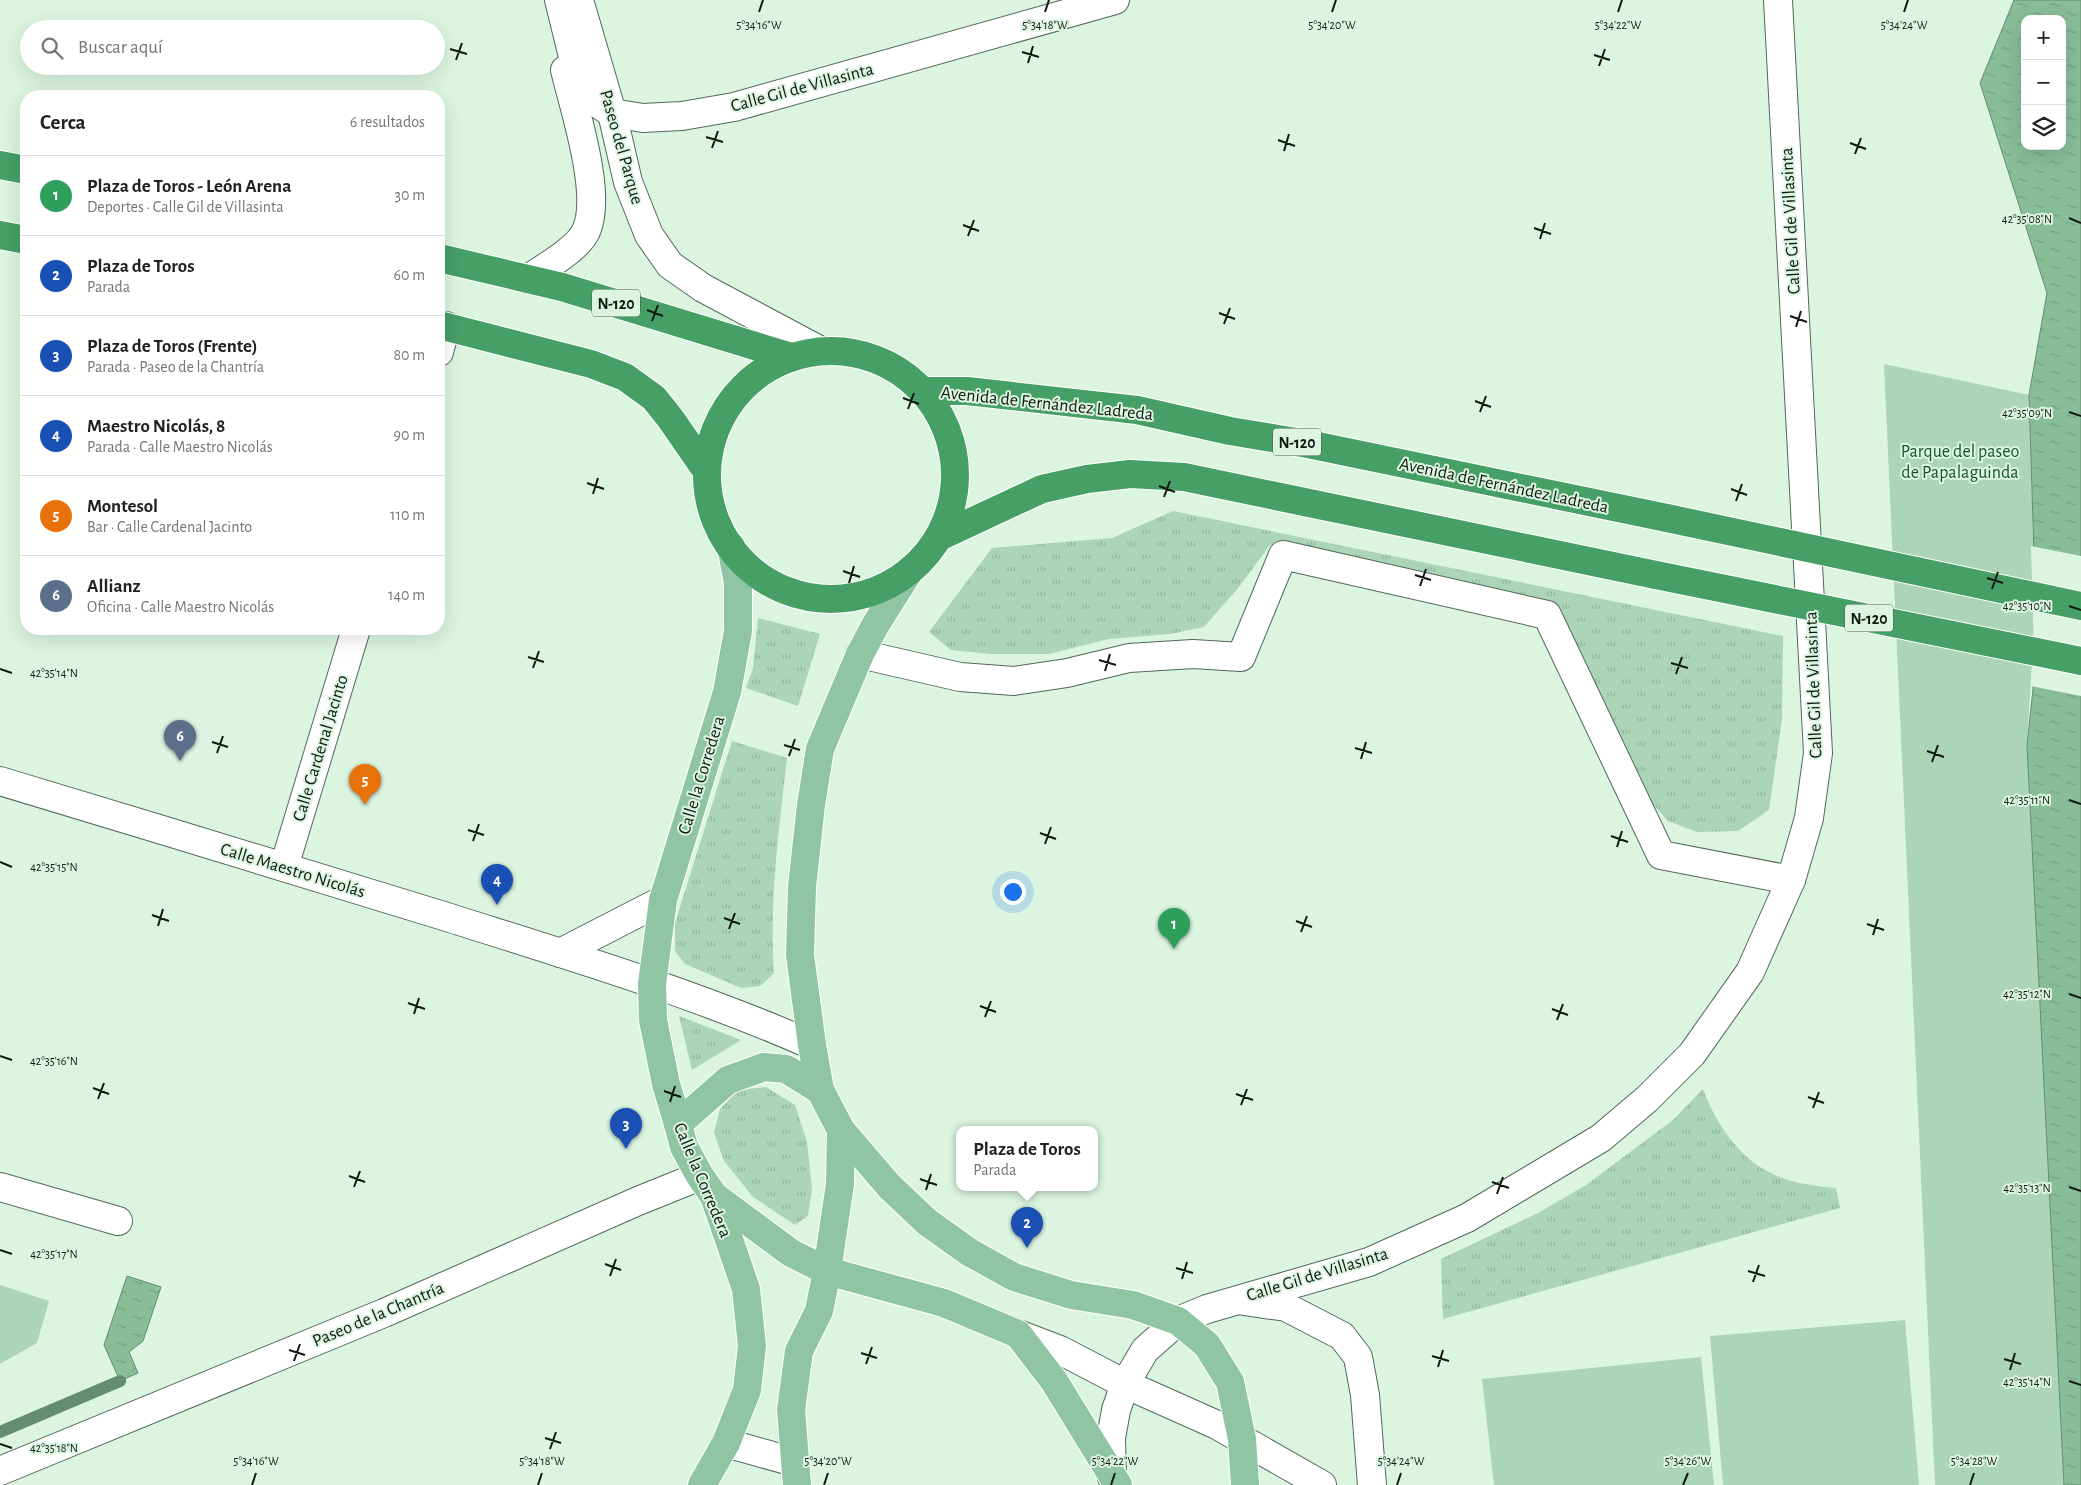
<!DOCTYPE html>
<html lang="es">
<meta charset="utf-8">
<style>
body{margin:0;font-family:"Alegreya Sans",sans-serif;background:#f6f6f6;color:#222}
.controls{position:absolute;right:15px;top:15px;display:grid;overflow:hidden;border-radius:10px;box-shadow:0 5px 20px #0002}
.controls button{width:45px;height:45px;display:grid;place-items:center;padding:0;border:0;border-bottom:1px solid #e0e0e0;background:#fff;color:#222;font:25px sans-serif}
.you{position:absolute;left:1012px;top:891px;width:18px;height:18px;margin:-12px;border:4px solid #fff;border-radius:50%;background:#1a73e8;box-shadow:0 0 0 8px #1a73e833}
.badge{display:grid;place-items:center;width:32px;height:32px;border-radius:50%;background:#9d0955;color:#fff;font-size:16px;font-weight:700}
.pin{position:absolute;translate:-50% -41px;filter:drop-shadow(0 1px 2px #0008)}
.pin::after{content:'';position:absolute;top:26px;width:18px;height:15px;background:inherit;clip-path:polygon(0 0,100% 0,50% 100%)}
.popup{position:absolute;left:956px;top:1126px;width:142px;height:65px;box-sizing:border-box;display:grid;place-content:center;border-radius:10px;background:#fff;filter:drop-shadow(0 1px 4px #0005);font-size:16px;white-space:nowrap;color:#767676}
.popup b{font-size:19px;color:#222}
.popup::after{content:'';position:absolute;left:50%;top:100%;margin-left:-10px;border:10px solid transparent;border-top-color:#fff}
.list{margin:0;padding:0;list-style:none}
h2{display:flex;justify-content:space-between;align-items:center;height:65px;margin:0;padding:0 20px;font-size:21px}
h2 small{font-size:16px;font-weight:400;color:#767676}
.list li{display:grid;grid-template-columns:32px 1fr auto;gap:15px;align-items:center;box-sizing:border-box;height:80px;padding:0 20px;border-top:1px solid #e0e0e0}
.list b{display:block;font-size:19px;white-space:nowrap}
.list p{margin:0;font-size:16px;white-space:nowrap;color:#767676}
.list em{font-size:16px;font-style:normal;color:#767676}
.icon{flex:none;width:28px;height:28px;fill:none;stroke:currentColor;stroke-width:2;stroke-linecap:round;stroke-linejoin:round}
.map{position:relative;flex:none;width:2081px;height:1485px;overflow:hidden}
.search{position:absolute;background:#fff;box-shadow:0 5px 20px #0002;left:20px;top:20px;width:425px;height:55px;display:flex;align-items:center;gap:12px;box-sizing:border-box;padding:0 18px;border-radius:28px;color:#767676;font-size:19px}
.panel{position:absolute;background:#fff;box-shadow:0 5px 20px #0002;left:20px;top:90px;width:425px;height:545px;border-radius:20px}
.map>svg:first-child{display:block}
.grass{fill:url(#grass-tufts)}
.green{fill:#abd5b6}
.water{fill:url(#water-ripples);stroke:#648c6f;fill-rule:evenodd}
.pier{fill:#dbf5e1}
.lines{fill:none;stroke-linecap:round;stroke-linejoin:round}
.stream{stroke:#648c6f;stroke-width:12}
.minor-casing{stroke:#526858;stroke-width:30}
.major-casing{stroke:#fff;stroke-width:30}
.highway-casing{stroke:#fff;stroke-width:30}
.minor{stroke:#fff;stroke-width:28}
.major{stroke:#90c5a3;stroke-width:28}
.highway{stroke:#469f65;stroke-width:28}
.highway-bridge-casing{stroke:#fff;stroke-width:30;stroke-linecap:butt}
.highway-bridge{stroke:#469f65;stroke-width:28}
.ticks{fill:none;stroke:#101912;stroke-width:2}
.labels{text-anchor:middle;stroke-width:4;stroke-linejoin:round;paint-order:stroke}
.shield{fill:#dbf5e1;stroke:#4d5b50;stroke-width:1}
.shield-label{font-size:16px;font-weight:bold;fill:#101912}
.street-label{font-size:18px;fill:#101912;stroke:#dbf5e1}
.park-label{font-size:18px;fill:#17532e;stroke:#dbf5e1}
.ticks-label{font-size:12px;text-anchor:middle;fill:#101912;stroke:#dbf5e1;stroke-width:4;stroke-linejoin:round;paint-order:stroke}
</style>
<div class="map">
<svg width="2081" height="1485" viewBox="0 0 2081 1485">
<defs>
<pattern id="grass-tufts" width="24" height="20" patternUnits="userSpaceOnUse" patternTransform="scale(1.25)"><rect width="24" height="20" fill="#abd5b6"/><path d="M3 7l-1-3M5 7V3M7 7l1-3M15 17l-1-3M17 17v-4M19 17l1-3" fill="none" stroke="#92b69b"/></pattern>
<pattern id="water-ripples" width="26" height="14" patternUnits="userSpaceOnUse" patternTransform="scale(1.25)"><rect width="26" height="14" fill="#88bd97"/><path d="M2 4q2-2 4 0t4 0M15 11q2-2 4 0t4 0" fill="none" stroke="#74a281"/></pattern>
</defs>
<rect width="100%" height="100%" fill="#dbf5e1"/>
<g class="grass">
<path d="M1173,511L1783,636L1782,719L1769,810L1738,831L1697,832L1668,821L1640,790L1562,612L1270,545L1239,587L1204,627L1170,634L1109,639L1049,654H990L951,650L929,632L992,548L1112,538Z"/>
<path d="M758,618L820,634L798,706L746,688L753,668Z"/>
<path d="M732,741L787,758C779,829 769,901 774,973L760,986L741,988L685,964L675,951V923Z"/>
<path d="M679,1016L741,1040L692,1070Z"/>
<path d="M766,1087L795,1105L807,1142L812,1189L808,1216L795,1225L753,1197L724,1161L714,1133L720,1109L738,1090Z"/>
<path d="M1703,1089C1714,1120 1738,1157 1769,1172C1790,1183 1813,1186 1836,1188L1840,1208L1443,1319L1441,1259L1538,1213L1586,1185L1673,1120Z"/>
</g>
<g class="green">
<path d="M1884,364L2029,395L2035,610L2027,745L2064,1485H1935Z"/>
<path d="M0,1285L49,1301L37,1343L0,1364Z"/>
<path d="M1905,1320L1919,1485H1723L1710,1336Z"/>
<path d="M1701,1357L1714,1485H1494L1482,1379Z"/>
</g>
<g class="water">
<path d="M2014,0H2081V1485H2064L2027,745L2037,651L2029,395L2047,293L1980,83ZM2025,19H2062V146H2025Z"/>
<path d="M127,1276L161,1287L143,1341L129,1352L138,1373L120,1381L104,1345Z"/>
</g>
<path class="pier" d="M2031,546L2081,556V696L2031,686L2034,651Z"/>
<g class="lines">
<path class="stream" d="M0,1432L120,1381"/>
<defs>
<g id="minor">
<path d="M559,0L578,77L594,101L612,113L643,118L682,116L734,107L1115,0"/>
<path d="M579,0L612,113L628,182L649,235L670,265L703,288L821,351"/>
<path d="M528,279C545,267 578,249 586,231C603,195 574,108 565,70"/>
<path d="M439,352L446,326"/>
<path d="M860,654L960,677L1014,681L1067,673L1129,658L1193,654L1241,657L1283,555L1547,615L1661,855L1791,880"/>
<path d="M0,781C149,826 299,871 447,917C570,956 694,993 812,1045"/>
<path d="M284,867L356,629"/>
<path d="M560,953L663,900"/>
<path d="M0,1187L118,1221"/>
<path d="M1244,1301L1286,1307L1342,1336L1358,1357L1365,1395L1372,1485"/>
<path d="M1018,1334L1060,1350L1125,1384L1217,1425L1322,1485"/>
<path d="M726,1443L794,1462"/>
<path d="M0,1471L384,1313L638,1201L700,1176"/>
<path d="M1112,1477L1111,1438L1116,1410L1125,1384L1145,1350L1178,1321L1207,1309L1369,1262L1467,1218L1601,1138L1647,1099L1692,1054L1750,972L1791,880L1809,818L1818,753L1778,0"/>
</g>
<g id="major">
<path d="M910,570L876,624L860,654L820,749L811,805L802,887L800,955L812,1045L820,1090L841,1130L889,1186L927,1222L969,1252L1014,1277L1071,1295L1133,1305L1178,1321L1207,1345L1230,1382L1242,1439L1245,1485"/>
<path d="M678,1124L728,1080L764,1067L786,1069L820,1090"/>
<path d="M714,1196L791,1253L827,1271L944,1303L1018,1334L1054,1381L1118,1485"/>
<path d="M702,1485L726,1443L747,1390L752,1346L746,1289L714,1196L700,1176L684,1147L678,1124L666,1084L653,1020L652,984L663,900L727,692L738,631V583L731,546"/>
<path d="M797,1485L791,1410L799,1351L819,1311L827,1271L840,1184L841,1130"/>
</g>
<g id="highway">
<path d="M0,165L26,170"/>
<path d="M0,235L26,240"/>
<path d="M439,258L562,287L791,357"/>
<path d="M439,325L591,364L625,377L654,398L670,418L706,470"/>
<circle cx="831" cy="475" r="124"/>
<path d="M922,391H967L1137,410L1230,431L1308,444L1667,518"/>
<path d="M941,536L1042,489L1087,479L1130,474L1184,477L1656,575"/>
</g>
</defs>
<use href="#minor" class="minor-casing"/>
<use href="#major" class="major-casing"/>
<use href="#highway" class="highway-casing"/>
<use href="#minor" class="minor"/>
<use href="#major" class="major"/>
<use href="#highway" class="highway"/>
<defs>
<g id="highway-bridge">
<path d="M1667,518L2081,606"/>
<path d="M1656,575L2081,661"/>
</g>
</defs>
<use href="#highway-bridge" class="highway-bridge-casing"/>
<use href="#highway-bridge" class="highway-bridge"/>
</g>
<path class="ticks" d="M759,12L763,0M1045,12L1049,0M1332,12L1336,0M1618,12L1622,0M1904,12L1908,0M450,49L467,54M1022,52L1039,57M1594,55L1610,60M456,60L462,43M1028,63L1033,46M1599,66L1605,49M706,137L723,142M1278,140L1295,146M1850,143L1866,149M712,148L718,131M1284,151L1289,134M1855,154L1861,138M2069,218L2081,223M963,225L979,231M1534,228L1551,234M968,236L974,220M1540,239L1545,223M647,310L663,316M1219,313L1235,319M1790,316L1807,322M652,321L658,305M1224,324L1230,308M1796,327L1801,311M903,398L919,404M1475,401L1491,407M908,409L914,393M1480,412L1486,396M2069,412L2081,416M587,483L604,489M1159,486L1175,492M1731,489L1747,495M593,494L598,478M1164,497L1170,481M1736,501L1742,484M843,571L860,577M1415,575L1431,580M1987,578L2003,583M849,583L854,566M1420,586L1426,569M1992,589L1998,572M2069,606L2081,610M528,657L544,662M1099,660L1116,665M1671,663L1688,668M533,668L539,651M0,669L12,673M1105,671L1110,654M1676,674L1682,657M212,742L228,747M784,745L800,750M1355,748L1372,753M1927,751L1944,757M217,753L223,736M789,756L795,739M1361,759L1366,742M1932,762L1938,745M2069,800L2081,804M468,830L484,835M1040,833L1056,839M1611,836L1628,842M473,841L479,824M1045,844L1051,827M1617,847L1622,831M0,862L12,867M152,915L169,921M724,918L740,924M1296,921L1312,927M1867,924L1884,930M158,926L163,909M729,929L735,913M1301,932L1307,916M1873,935L1878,919M2069,994L2081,998M408,1003L425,1009M980,1006L996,1012M1552,1009L1568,1015M414,1014L419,998M985,1017L991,1001M1557,1020L1563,1004M0,1056L12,1060M93,1088L109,1094M664,1091L681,1097M1236,1094L1253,1100M1808,1097L1824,1103M98,1099L104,1083M670,1102L675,1086M1241,1105L1247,1089M1813,1108L1819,1092M349,1176L365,1182M920,1179L937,1185M1492,1182L1509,1188M354,1187L360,1171M2069,1187L2081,1191M926,1190L931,1174M1497,1194L1503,1177M0,1250L12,1254M605,1264L621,1270M1176,1268L1193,1273M1748,1271L1765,1276M610,1276L616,1259M1182,1279L1187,1262M1753,1282L1759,1265M289,1350L305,1355M861,1353L877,1358M1432,1356L1449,1361M2004,1359L2021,1364M294,1361L300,1344M866,1364L872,1347M1438,1367L1443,1350M2010,1370L2015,1353M2069,1381L2081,1385M545,1438L561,1443M0,1444L12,1448M550,1449L556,1432M252,1485L256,1473M538,1485L542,1473M824,1485L828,1473M1111,1485L1115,1473M1397,1485L1401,1473M1683,1485L1688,1473M1970,1485L1974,1473"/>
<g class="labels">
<g class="shield">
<rect x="592" y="289.5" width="48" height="27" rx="4"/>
<rect x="1273" y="428.5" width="48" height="27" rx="4"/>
<rect x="1845" y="604.5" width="48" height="27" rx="4"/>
</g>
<g class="shield-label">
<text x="616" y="309">N-120</text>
<text x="1297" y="448">N-120</text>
<text x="1869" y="624">N-120</text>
</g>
<g class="street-label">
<text transform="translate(802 87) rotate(-15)" y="6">Calle Gil de Villasinta</text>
<text transform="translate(622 147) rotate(74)" y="6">Paseo del Parque</text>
<text transform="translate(1790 221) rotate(-93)" y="6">Calle Gil de Villasinta</text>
<text transform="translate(1047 403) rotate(6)" y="6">Avenida de Fernández Ladreda</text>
<text transform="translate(1504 485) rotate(12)" y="6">Avenida de Fernández Ladreda</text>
<text transform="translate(1813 685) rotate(-92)" y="6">Calle Gil de Villasinta</text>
<text transform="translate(320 748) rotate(-73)" y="6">Calle Cardenal Jacinto</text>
<text transform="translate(701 775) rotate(-73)" y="6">Calle la Corredera</text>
<text transform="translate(293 870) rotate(17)" y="6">Calle Maestro Nicolás</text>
<text transform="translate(703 1180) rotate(67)" y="6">Calle la Corredera</text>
<text transform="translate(1317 1274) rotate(-17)" y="6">Calle Gil de Villasinta</text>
<text transform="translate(378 1314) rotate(-23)" y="6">Paseo de la Chantría</text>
</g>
<g class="park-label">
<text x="1960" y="457">Parque del paseo<tspan x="1960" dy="21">de Papalaguinda</tspan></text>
</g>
</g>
<g class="ticks-label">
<text x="759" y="29">5°34'16"W</text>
<text x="1045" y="29">5°34'18"W</text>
<text x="1332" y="29">5°34'20"W</text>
<text x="1618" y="29">5°34'22"W</text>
<text x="1904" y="29">5°34'24"W</text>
<text x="2027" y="223">42°35'08"N</text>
<text x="2027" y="417">42°35'09"N</text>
<text x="2027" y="610">42°35'10"N</text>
<text x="54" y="677">42°35'14"N</text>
<text x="2027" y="804">42°35'11"N</text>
<text x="54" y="871">42°35'15"N</text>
<text x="2027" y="998">42°35'12"N</text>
<text x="54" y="1065">42°35'16"N</text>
<text x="2027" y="1192">42°35'13"N</text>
<text x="54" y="1258">42°35'17"N</text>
<text x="2027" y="1386">42°35'14"N</text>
<text x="54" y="1452">42°35'18"N</text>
<text x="256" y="1465">5°34'16"W</text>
<text x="542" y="1465">5°34'18"W</text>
<text x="828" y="1465">5°34'20"W</text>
<text x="1115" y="1465">5°34'22"W</text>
<text x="1401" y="1465">5°34'24"W</text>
<text x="1688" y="1465">5°34'26"W</text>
<text x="1974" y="1465">5°34'28"W</text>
</g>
</svg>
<div class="controls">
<button>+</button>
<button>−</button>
<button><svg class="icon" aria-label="layers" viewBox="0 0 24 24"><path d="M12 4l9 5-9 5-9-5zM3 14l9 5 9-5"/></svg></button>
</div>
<div class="you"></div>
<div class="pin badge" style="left:1174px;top:949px;background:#2e9e5b">1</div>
<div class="pin badge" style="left:1027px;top:1248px;background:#1a4fb4">2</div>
<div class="popup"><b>Plaza de Toros</b>Parada</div>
<div class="pin badge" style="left:626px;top:1149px;background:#1a4fb4">3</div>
<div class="pin badge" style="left:497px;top:905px;background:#1a4fb4">4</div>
<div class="pin badge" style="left:365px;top:805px;background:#e8710a">5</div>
<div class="pin badge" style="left:180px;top:761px;background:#5c6f8a">6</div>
<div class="search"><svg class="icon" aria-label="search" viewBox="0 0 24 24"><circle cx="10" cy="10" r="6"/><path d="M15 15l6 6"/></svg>Buscar aquí</div>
<section class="panel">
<h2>Cerca<small>6 resultados</small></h2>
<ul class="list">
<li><span class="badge" style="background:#2e9e5b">1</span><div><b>Plaza de Toros - León Arena</b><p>Deportes · Calle Gil de Villasinta</p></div><em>30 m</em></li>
<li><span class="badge" style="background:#1a4fb4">2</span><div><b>Plaza de Toros</b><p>Parada</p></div><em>60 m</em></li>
<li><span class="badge" style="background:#1a4fb4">3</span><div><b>Plaza de Toros (Frente)</b><p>Parada · Paseo de la Chantría</p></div><em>80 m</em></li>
<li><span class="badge" style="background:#1a4fb4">4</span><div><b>Maestro Nicolás, 8</b><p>Parada · Calle Maestro Nicolás</p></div><em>90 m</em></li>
<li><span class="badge" style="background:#e8710a">5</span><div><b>Montesol</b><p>Bar · Calle Cardenal Jacinto</p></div><em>110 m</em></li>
<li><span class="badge" style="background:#5c6f8a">6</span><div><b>Allianz</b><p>Oficina · Calle Maestro Nicolás</p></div><em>140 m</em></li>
</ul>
</section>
</div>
